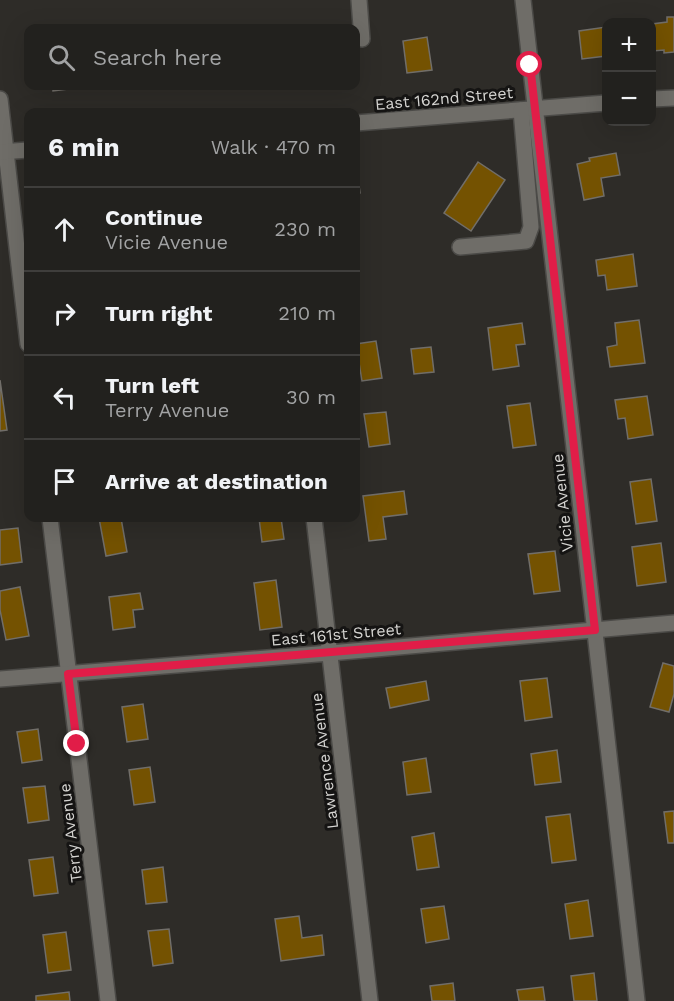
<!DOCTYPE html>
<meta charset="utf-8">
<style>
body{margin:0;font-family:"Work Sans",sans-serif;background:#2e2e2b;color:#f1f3f6}
.controls{position:absolute;right:18px;top:18px;display:grid;overflow:hidden;border-radius:12px;box-shadow:0 6px 24px #0002}
.controls button{width:54px;height:54px;display:grid;place-items:center;padding:0;border:0;border-bottom:2px solid #3f3e3c;background:#22211e;color:#f1f3f6;font:30px sans-serif}
.stop{position:absolute;width:18px;height:18px;margin:-14px;border:4px solid #e11d48;border-radius:50%;background:#fff}
.stop.end{background:#e11d48;border-color:#fff;box-shadow:0 2px 6px #0008}
.list{margin:0;padding:0;list-style:none}
h2{display:flex;justify-content:space-between;align-items:center;height:78px;margin:0;padding:0 24px;font-size:26px}
h2 small{font-size:20px;font-weight:400;color:#a2a3a4}
.list li{display:grid;grid-template-columns:39px 1fr auto;gap:18px;align-items:center;box-sizing:border-box;height:84px;padding:0 24px;border-top:2px solid #3f3e3c}
.list b{display:block;font-size:22px;white-space:nowrap}
.list p{margin:0;font-size:20px;white-space:nowrap;color:#a2a3a4}
.list em{font-size:20px;font-style:normal;color:#a2a3a4}
.icon{flex:none;width:33px;height:33px;fill:none;stroke:currentColor;stroke-width:2;stroke-linecap:round;stroke-linejoin:round}
.map{position:relative;flex:none;width:674px;height:1001px;overflow:hidden}
.search{position:absolute;background:#22211e;box-shadow:0 6px 24px #0002;left:24px;top:24px;width:336px;height:66px;display:flex;align-items:center;gap:15px;box-sizing:border-box;padding:0 21px;border-radius:12px;color:#a2a3a4;font-size:22px}
.panel{position:absolute;background:#22211e;box-shadow:0 6px 24px #0002;left:24px;top:108px;width:336px;height:414px;border-radius:12px}
.map>svg:first-child{display:block}
.building{fill:#745201;stroke:#716e69;stroke-width:1.5}
.lines{fill:none;stroke-linecap:round;stroke-linejoin:round}
.minor-casing{stroke:#4b4a47;stroke-width:18}
.minor{stroke:#6f6d68;stroke-width:15}
.route{stroke:#e11d48;stroke-width:8}
.labels{text-anchor:middle;stroke-width:6;stroke-linejoin:round;paint-order:stroke}
.street-label{font-size:16px;fill:#d5d4d1;stroke:#151413}
</style>
<div class="map">
<svg width="674" height="1001" viewBox="0 0 674 1001">
<rect width="100%" height="100%" fill="#2e2c28"/>
<g class="building">
<path d="M667,17H674V52L664,53V50L652,51V24L667,22Z"/>
<path d="M606,27V56L582,59L579,31Z"/>
<path d="M427,37L432,70L407,73L403,41Z"/>
<path d="M53,86H76V88L53,91Z"/>
<path d="M616,153L620,175L601,178L604,196L584,200L577,164L590,161L589,158Z"/>
<path d="M478,162L505,180L471,231L444,213Z"/>
<path d="M357,170L360,193L356,194V170Z"/>
<path d="M633,254L637,286L607,290L605,275L598,276L596,260Z"/>
<path d="M639,320L645,363L610,367L607,347L617,345L615,323Z"/>
<path d="M522,323L525,344L516,345L519,366L493,370L488,328Z"/>
<path d="M376,341L382,378L362,381L356,344Z"/>
<path d="M431,347L434,372L414,374L411,349Z"/>
<path d="M0,380L7,430L0,431Z"/>
<path d="M647,396L653,435L628,439L625,418L618,419L615,400Z"/>
<path d="M530,403L536,445L513,448L507,406Z"/>
<path d="M386,412L390,444L369,447L364,414Z"/>
<path d="M651,479L657,521L636,524L630,482Z"/>
<path d="M404,491L407,514L383,517L386,539L369,541L363,496Z"/>
<path d="M99,518H121L127,552L106,556Z"/>
<path d="M259,518H281L284,539L262,542Z"/>
<path d="M18,528L22,562L0,565V530Z"/>
<path d="M661,543L666,582L637,586L632,547Z"/>
<path d="M555,551L560,591L534,594L528,554Z"/>
<path d="M276,580L282,627L260,630L254,583Z"/>
<path d="M20,587L29,636L6,640L0,610V591Z"/>
<path d="M140,593L143,609L133,610L135,627L113,630L109,597Z"/>
<path d="M663,663L674,666V694L669,712L650,707Z"/>
<path d="M547,678L552,717L525,721L520,681Z"/>
<path d="M426,681L429,700L390,708L386,688Z"/>
<path d="M143,704L148,739L127,742L122,707Z"/>
<path d="M38,729L42,760L22,763L17,732Z"/>
<path d="M557,750L561,782L535,785L531,754Z"/>
<path d="M426,758L431,792L407,795L403,762Z"/>
<path d="M150,767L155,802L134,805L129,770Z"/>
<path d="M45,786L49,820L28,823L23,788Z"/>
<path d="M674,811V843H668L664,812Z"/>
<path d="M570,814L576,860L552,863L546,817Z"/>
<path d="M434,833L439,867L417,870L412,837Z"/>
<path d="M53,857L58,893L34,896L29,860Z"/>
<path d="M163,867L167,902L146,904L142,870Z"/>
<path d="M588,900L593,936L570,939L565,904Z"/>
<path d="M444,906L449,939L426,943L421,909Z"/>
<path d="M299,916L302,938L322,935L324,955L281,961L275,919Z"/>
<path d="M169,929L173,963L153,966L148,931Z"/>
<path d="M66,932L71,970L48,973L43,935Z"/>
<path d="M594,973L597,1001H574L571,976Z"/>
<path d="M453,983L455,1001H432L430,986Z"/>
<path d="M543,987L545,1001H519L517,990Z"/>
<path d="M69,992L70,1001H36V996Z"/>
</g>
<g class="lines">
<defs>
<g id="minor">
<path d="M359,0L362,39"/>
<path d="M523,0L637,1001"/>
<path d="M0,99L28,344"/>
<path d="M652,99L674,98"/>
<path d="M356,123L606,103"/>
<path d="M0,152L28,150"/>
<path d="M460,247L526,241L531,227L521,110"/>
<path d="M50,518L108,1001"/>
<path d="M314,518L370,1001"/>
<path d="M0,679L330,653L674,623"/>
</g>
</defs>
<use href="#minor" class="minor-casing"/>
<use href="#minor" class="minor"/>
</g>
<g class="lines">
<path class="route" d="M77,744L68,674L595,630L530,65"/>
</g>
<g class="labels">
<g class="street-label">
<text transform="translate(444 98) rotate(-5)" y="6">East 162nd Street</text>
<text transform="translate(562 503) rotate(-96)" y="6">Vicie Avenue</text>
<text transform="translate(336 634) rotate(-5)" y="6">East 161st Street</text>
<text transform="translate(324 761) rotate(-97)" y="6">Lawrence Avenue</text>
<text transform="translate(70 833) rotate(-97)" y="6">Terry Avenue</text>
</g>
</g>
</svg>
<div class="controls">
<button>+</button>
<button>−</button>
</div>
<div class="stop" style="left:530px;top:65px"></div>
<div class="stop end" style="left:77px;top:744px"></div>
<div class="search"><svg class="icon" aria-label="search" viewBox="0 0 24 24"><circle cx="10" cy="10" r="6"/><path d="M15 15l6 6"/></svg>Search here</div>
<section class="panel">
<h2>6 min<small>Walk · 470 m</small></h2>
<ul class="list">
<li><svg class="icon" aria-label="ahead" viewBox="0 0 24 24"><path d="M12 20V5M6 11l6-6 6 6"/></svg><div><b>Continue</b><p>Vicie Avenue</p></div><em>230 m</em></li>
<li><svg class="icon" aria-label="right" viewBox="0 0 24 24"><path d="M7 20v-9h11M14 6l5 5-5 5"/></svg><div><b>Turn right</b></div><em>210 m</em></li>
<li><svg class="icon" aria-label="left" viewBox="0 0 24 24"><path d="M17 20v-9H6M10 6l-5 5 5 5"/></svg><div><b>Turn left</b><p>Terry Avenue</p></div><em>30 m</em></li>
<li><svg class="icon" aria-label="arrive" viewBox="0 0 24 24"><path d="M6 21V4h12l-3 4 3 4H6"/></svg><div><b>Arrive at destination</b></div></li>
</ul>
</section>
</div>
